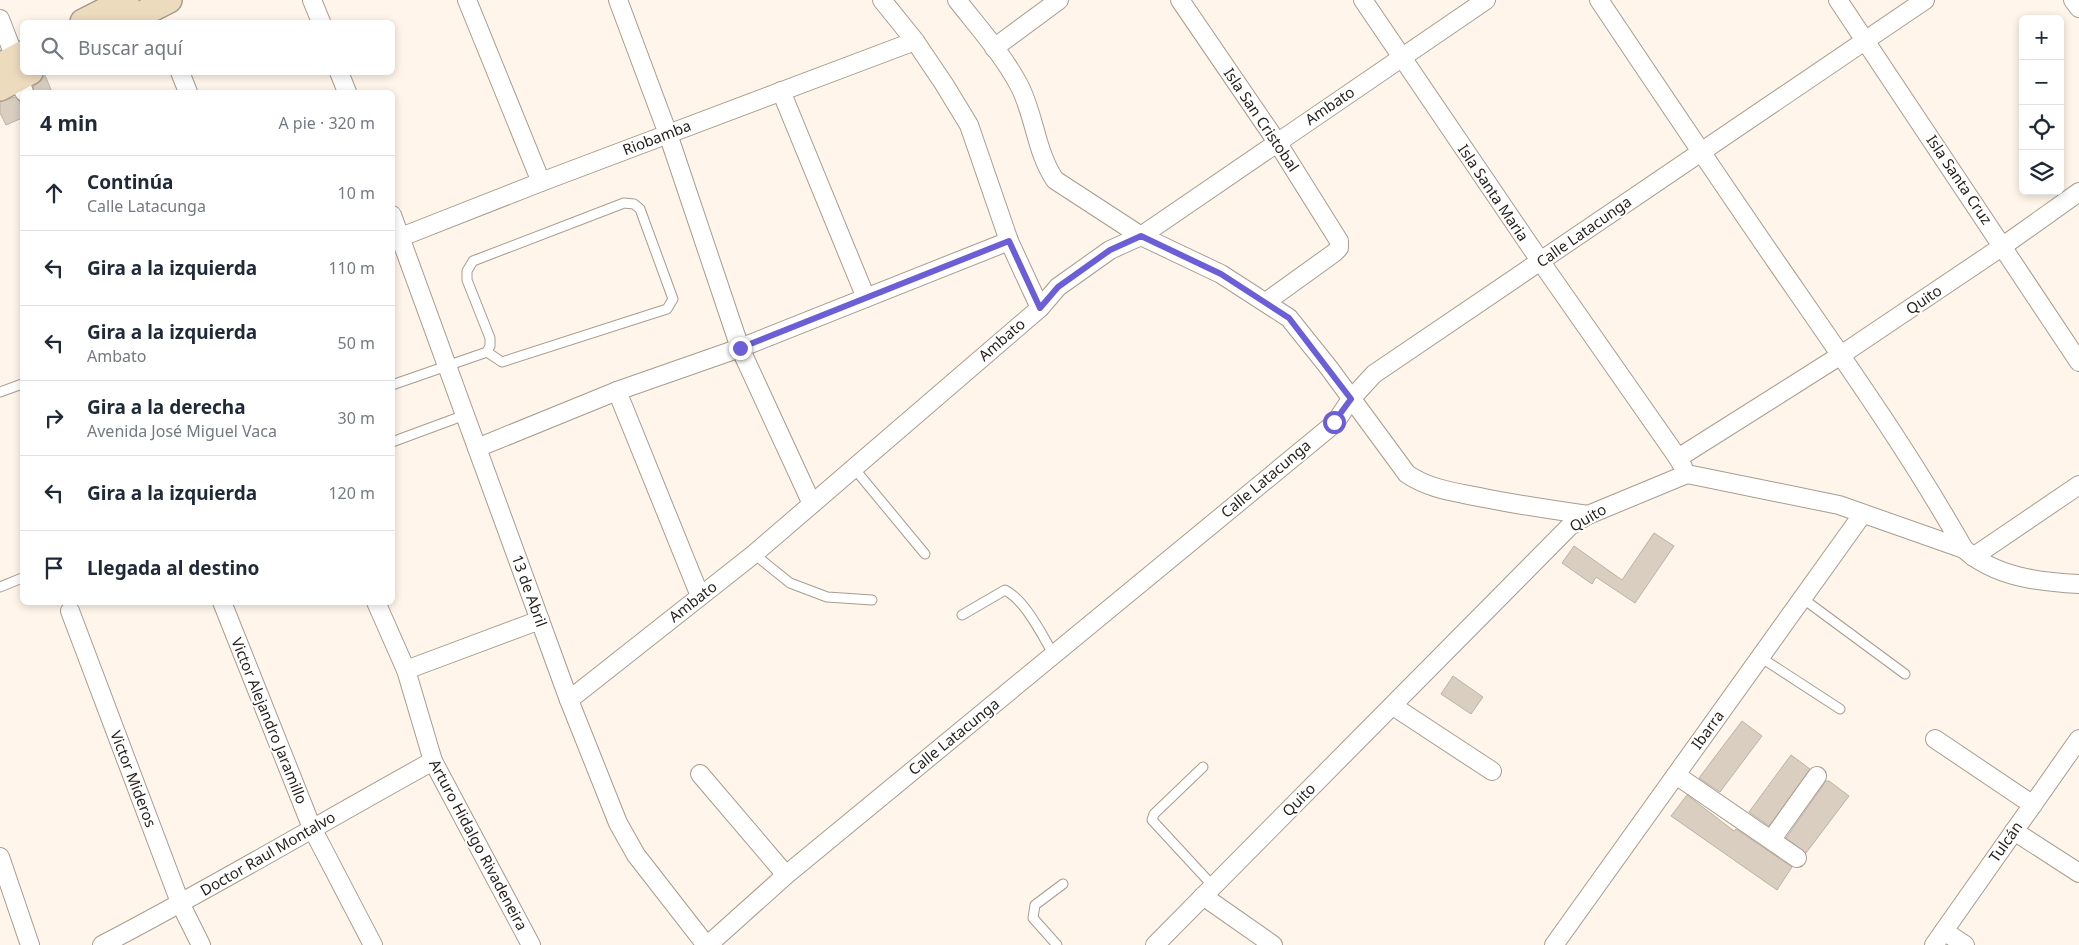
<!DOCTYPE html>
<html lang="es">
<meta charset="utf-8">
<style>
body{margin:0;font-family:"Noto Sans",sans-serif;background:#f6f6f7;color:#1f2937}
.controls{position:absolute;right:15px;top:15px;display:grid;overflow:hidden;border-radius:8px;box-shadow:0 2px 8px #0003}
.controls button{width:45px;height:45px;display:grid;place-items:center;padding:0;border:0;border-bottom:1px solid #e0e1e3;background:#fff;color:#1f2937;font:25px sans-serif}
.stop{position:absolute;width:15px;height:15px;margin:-11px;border:4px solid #6b5ed7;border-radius:50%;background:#fff}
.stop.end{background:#6b5ed7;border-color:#fff;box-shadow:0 1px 5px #0008}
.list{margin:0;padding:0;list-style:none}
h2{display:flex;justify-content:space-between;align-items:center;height:65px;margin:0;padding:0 20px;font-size:21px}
h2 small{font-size:16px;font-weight:400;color:#747a83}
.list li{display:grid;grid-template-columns:32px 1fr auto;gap:15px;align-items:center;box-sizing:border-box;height:75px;padding:0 20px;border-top:1px solid #e0e1e3}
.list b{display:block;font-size:19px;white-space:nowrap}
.list p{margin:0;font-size:16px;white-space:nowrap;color:#747a83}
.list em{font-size:16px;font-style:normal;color:#747a83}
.icon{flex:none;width:28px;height:28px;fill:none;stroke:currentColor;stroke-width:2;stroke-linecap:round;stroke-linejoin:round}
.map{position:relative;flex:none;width:2079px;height:945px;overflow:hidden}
.search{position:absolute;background:#fff;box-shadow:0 2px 8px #0003;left:20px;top:20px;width:375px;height:55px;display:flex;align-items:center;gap:12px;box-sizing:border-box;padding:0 18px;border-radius:8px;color:#747a83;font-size:19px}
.panel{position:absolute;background:#fff;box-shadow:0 2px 8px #0003;left:20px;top:90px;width:375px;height:515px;border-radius:8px}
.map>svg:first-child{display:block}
.building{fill:#d9cec0;stroke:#bdb2a4}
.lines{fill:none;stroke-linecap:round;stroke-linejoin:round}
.lane-casing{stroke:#a79c8f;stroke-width:11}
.street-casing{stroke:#a79c8f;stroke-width:20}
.secondary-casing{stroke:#a79c8f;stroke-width:28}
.lane{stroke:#fff;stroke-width:9}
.street{stroke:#fff;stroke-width:18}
.secondary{stroke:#eddbbe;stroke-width:25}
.route{stroke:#6b5ed7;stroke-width:6}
.labels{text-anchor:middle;stroke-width:4;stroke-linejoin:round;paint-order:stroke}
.street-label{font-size:15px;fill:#241f1a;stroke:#fff}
</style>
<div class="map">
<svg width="2079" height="945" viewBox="0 0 2079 945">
<rect width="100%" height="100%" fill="#fff5ea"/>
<g class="building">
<path d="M44,73L52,92H34L33,87L42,80Z"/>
<path d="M15,97L20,102L22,118L6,125L0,113V102Z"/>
<path d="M1654,533L1674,546L1635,603L1596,577L1592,584L1562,563L1574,546L1622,580Z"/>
<path d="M1453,676L1483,697L1471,714L1441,694Z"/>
<path d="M1742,721L1762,736L1720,792L1699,778Z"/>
<path d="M1791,755L1810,769L1769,826L1749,812Z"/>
<path d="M1826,781H1829L1849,796L1806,853L1786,838Z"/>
<path d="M1687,795L1734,831L1736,829L1792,867L1777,890L1671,816Z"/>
</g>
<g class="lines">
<defs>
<g id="lane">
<path d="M392,385L487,352L490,346V338L467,280V271L473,261L624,203L634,204L640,209L673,299L667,309L502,362L487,352"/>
<path d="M0,392L22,384"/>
<path d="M392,442L465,415"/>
<path d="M853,467L925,554"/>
<path d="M754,554L790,583L827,597L872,600"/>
<path d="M0,587L22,578"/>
<path d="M1802,598L1905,674"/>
<path d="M962,615L1005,590C1025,600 1042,635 1054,655"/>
<path d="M1760,657L1840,709"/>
<path d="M1203,767L1154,814L1152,820L1213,886"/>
<path d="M1057,945L1033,918L1035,905L1063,884"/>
</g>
<g id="street">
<path d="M312,0L321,22"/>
<path d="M467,0L541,182"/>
<path d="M618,0L668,134L740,348L812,504"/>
<path d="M882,0L915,41L944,84L969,125L1009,241L1040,308"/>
<path d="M957,0C979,28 1004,56 1020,87C1035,117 1036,152 1055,180L1141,236L1221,274L1289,318L1329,368L1407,474C1431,490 1456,492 1484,498C1519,505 1553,510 1588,515"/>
<path d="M1180,0L1277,142L1339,241V248L1334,253L1266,302"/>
<path d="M1363,0L1541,262L1678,458"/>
<path d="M1599,0C1658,88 1717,176 1777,263C1842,357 1908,450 1964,549"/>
<path d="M1838,0L2079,362"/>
<path d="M2073,0L2079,8"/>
<path d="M0,19L15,58L19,79L24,92"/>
<path d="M994,48L1059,0"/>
<path d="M180,72L188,92"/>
<path d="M339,72L347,92"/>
<path d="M781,91L866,298"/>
<path d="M392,215L569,700L618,823L636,855L706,945"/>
<path d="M401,237L541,182L915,41"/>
<path d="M617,391L700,596"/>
<path d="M477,448L617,391L740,348L1009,241"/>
<path d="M1683,467L1678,458L1841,355L2003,246L2079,192"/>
<path d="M1687,474L1839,505L1964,549C1995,577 2039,582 2079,584"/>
<path d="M1973,557L2079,485"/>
<path d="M222,602L312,828L373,945"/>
<path d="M376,602L406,670L433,761L531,945"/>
<path d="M70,611L181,905L201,945"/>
<path d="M406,670L540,620"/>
<path d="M569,700L754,554L1040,308L1058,287L1110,250L1141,236L1486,0"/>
<path d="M1393,706L1492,771"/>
<path d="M1935,739L2033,805"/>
<path d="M700,774L786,875"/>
<path d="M1676,775L1797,858"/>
<path d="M2014,831L2079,873"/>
<path d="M1772,839L1817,776"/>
<path d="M0,857L30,945"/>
<path d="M1203,896L1273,945"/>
<path d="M1944,931L1965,945"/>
<path d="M102,945C214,887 322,822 433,761"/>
<path d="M708,945L786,875L1335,423L1351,399L1374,374L1925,0"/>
<path d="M1155,945L1570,526L1588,515L1687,474"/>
<path d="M1554,945L1862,515"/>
<path d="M1934,945L2079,739"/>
</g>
<g id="secondary">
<path d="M83,22L126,0"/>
<path d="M126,22L169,0"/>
<path d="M0,66L22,54"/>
<path d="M0,88L30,72"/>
</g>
</defs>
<use href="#lane" class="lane-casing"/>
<use href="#street" class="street-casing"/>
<use href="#secondary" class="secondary-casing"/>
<use href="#lane" class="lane"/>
<use href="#street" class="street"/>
<use href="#secondary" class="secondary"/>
</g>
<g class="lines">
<path class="route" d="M740,348L1009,241L1040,308L1058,287L1110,250L1141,236L1221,274L1289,318L1351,399L1334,422"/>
</g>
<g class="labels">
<g class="street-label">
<text transform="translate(1330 106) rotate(-34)" y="5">Ambato</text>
<text transform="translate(1261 120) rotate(56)" y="5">Isla San Cristobal</text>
<text transform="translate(657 138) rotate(-21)" y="5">Riobamba</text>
<text transform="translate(1959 180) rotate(56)" y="5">Isla Santa Cruz</text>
<text transform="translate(1493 193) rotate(56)" y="5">Isla Santa Maria</text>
<text transform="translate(1584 232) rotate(-35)" y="5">Calle Latacunga</text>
<text transform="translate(1924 300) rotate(-34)" y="5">Quito</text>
<text transform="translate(1002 340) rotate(-41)" y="5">Ambato</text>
<text transform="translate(1266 479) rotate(-40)" y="5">Calle Latacunga</text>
<text transform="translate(1588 518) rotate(-30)" y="5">Quito</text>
<text transform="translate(529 591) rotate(70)" y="5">13 de Abril</text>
<text transform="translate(693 602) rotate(-38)" y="5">Ambato</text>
<text transform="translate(269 721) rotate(68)" y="5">Victor Alejandro Jaramillo</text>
<text transform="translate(1708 730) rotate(-54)" y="5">Ibarra</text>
<text transform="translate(954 737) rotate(-39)" y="5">Calle Latacunga</text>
<text transform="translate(133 779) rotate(69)" y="5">Victor Mideros</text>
<text transform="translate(1299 800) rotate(-45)" y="5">Quito</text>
<text transform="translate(2006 842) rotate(-55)" y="5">Tulcán</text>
<text transform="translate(478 845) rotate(62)" y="5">Arturo Hidalgo Rivadeneira</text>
<text transform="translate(268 854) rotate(-30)" y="5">Doctor Raul Montalvo</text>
</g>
</g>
</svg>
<div class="controls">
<button>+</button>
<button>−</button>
<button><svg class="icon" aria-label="locate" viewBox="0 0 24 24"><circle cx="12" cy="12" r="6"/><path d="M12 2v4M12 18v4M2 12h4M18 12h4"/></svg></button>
<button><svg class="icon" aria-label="layers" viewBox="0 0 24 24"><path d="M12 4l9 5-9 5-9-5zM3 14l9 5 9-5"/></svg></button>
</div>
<div class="stop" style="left:1334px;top:422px"></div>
<div class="stop end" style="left:740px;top:348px"></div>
<div class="search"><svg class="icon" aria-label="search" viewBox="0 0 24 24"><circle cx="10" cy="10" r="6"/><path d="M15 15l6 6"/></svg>Buscar aquí</div>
<section class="panel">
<h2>4 min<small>A pie · 320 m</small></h2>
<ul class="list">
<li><svg class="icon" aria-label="ahead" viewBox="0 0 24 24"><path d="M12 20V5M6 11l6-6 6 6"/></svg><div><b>Continúa</b><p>Calle Latacunga</p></div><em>10 m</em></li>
<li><svg class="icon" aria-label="left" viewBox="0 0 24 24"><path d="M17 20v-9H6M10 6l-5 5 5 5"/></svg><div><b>Gira a la izquierda</b></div><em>110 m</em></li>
<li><svg class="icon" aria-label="left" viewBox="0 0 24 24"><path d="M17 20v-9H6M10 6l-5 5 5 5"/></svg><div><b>Gira a la izquierda</b><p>Ambato</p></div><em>50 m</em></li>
<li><svg class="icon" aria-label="right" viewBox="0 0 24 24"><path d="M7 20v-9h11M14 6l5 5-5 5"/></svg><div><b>Gira a la derecha</b><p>Avenida José Miguel Vaca</p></div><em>30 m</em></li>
<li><svg class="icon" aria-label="left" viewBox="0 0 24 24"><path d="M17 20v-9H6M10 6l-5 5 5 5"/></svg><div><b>Gira a la izquierda</b></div><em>120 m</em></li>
<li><svg class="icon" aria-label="arrive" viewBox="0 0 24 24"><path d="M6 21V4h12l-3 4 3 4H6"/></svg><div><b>Llegada al destino</b></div></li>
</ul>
</section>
</div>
